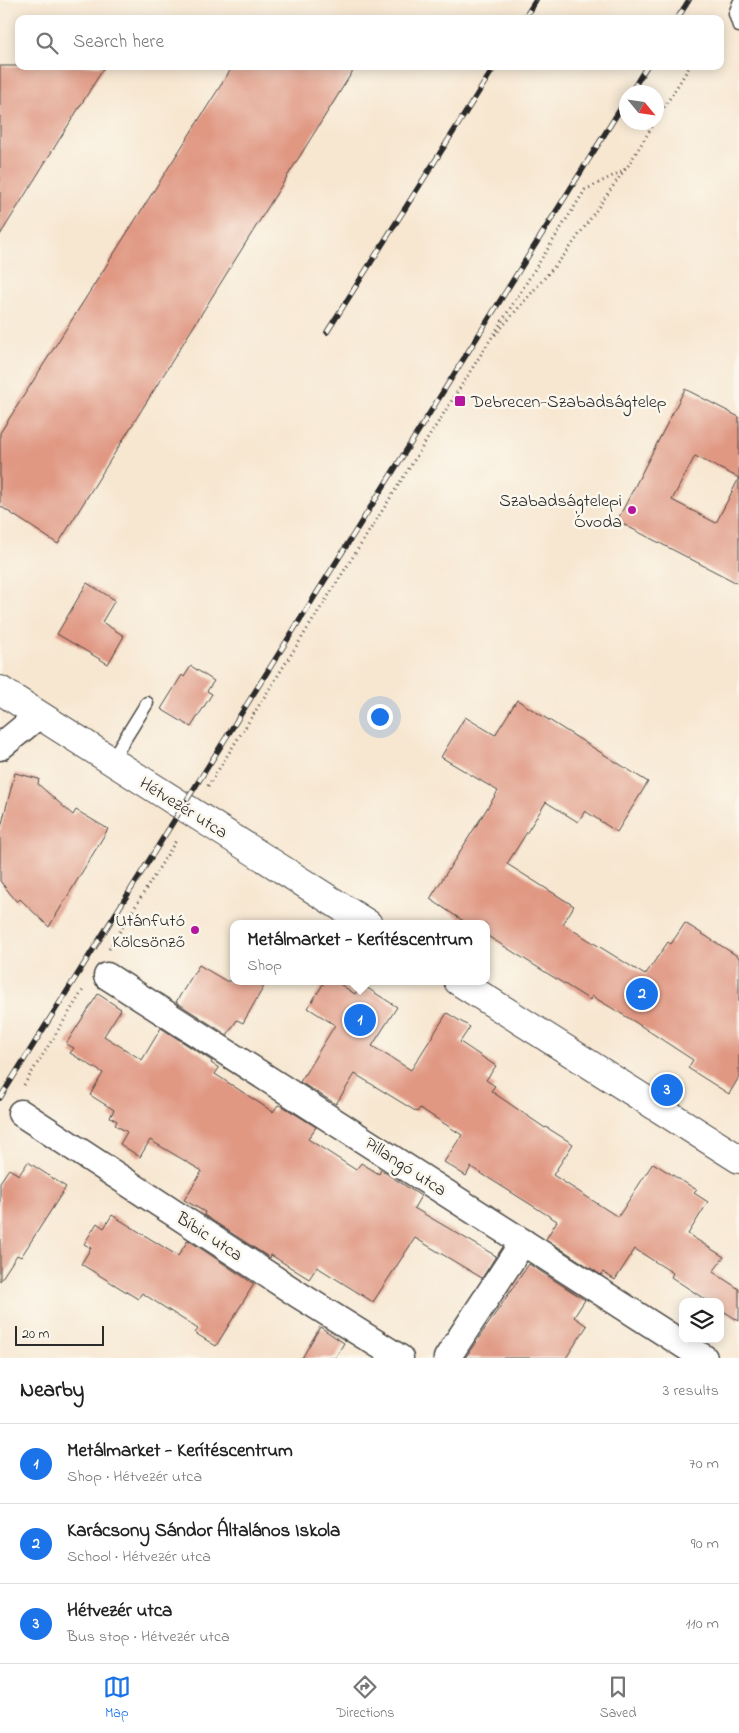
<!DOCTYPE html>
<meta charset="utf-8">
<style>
body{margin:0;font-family:"Indie Flower",sans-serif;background:#f6f6f6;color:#222}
.controls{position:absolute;right:15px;bottom:15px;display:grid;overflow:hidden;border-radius:10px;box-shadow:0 2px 12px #0003}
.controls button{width:45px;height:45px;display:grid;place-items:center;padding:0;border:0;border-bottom:1px solid #e0e0e0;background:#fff;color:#222;font:25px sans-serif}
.compass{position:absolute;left:619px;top:85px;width:45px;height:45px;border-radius:50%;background:#fff;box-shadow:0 2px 12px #0003;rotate:119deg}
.scale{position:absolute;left:15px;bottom:12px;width:89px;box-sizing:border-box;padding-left:5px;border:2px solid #2b2b2b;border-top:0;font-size:14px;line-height:18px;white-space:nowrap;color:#2b2b2b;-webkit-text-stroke:4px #fbf7ec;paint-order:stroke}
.you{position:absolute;left:379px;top:716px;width:18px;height:18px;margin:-12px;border:4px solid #fff;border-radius:50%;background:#1a73e8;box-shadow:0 0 0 8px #1a73e833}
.badge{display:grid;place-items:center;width:32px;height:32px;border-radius:50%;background:#1a73e8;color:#fff;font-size:16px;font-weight:700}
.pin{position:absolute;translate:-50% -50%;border:2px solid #fff;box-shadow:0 1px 5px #0006}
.popup{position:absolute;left:230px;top:920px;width:260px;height:65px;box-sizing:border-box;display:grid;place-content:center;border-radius:10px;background:#fff;filter:drop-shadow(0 1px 4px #0005);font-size:16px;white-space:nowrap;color:#767676}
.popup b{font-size:19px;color:#222}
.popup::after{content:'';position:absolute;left:50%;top:100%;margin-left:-10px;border:10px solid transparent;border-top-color:#fff}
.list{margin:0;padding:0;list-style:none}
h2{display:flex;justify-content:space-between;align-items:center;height:65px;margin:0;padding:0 20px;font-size:21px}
h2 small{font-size:16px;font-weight:400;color:#767676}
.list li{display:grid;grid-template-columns:32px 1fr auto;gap:15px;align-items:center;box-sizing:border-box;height:80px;padding:0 20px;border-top:1px solid #e0e0e0}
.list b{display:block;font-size:19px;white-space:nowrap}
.list p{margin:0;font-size:16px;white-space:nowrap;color:#767676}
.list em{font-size:16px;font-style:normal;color:#767676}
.icon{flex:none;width:28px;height:28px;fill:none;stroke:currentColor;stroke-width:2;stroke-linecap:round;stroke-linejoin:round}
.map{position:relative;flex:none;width:739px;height:1358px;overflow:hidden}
.search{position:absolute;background:#fff;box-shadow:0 2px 12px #0003;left:15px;right:15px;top:15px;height:55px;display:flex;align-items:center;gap:12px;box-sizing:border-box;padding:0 18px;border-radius:10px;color:#767676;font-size:19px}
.sheet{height:305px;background:#fff}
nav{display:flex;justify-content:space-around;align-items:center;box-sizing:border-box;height:70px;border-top:1px solid #e0e0e0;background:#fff;font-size:14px;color:#767676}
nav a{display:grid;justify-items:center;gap:2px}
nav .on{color:#1a73e8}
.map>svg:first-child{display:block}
.building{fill:#e09883;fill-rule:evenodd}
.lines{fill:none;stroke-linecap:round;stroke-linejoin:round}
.service-casing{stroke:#4a4744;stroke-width:15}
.minor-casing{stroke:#4a4744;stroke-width:29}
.tertiary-casing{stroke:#4a4744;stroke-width:30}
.path{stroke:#4a4744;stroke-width:3;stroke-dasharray:1 4;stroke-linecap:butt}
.service{stroke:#fff;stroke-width:12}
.minor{stroke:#fff;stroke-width:26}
.tertiary{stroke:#fff;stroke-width:28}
.rail-casing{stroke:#2b2b2b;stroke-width:5.5}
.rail{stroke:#fbf7ec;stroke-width:4;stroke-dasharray:11;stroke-linecap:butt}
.poi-dot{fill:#b5179e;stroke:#fbf7ec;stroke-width:2}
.labels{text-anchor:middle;stroke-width:5;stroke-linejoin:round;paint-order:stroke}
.poi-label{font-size:18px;fill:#2b2b2b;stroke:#fbf7ec;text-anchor:end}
.street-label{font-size:18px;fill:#2b2b2b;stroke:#fbf7ec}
</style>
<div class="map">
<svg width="739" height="1358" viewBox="0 0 739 1358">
<rect width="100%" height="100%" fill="#fbf7ec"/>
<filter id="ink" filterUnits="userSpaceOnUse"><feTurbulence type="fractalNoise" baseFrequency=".02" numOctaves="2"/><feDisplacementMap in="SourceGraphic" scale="10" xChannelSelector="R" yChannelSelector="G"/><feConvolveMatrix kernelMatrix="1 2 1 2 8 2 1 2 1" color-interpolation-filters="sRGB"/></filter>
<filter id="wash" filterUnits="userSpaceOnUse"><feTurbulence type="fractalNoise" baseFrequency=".0096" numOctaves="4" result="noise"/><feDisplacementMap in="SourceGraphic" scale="20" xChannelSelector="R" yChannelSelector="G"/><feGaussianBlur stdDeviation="1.12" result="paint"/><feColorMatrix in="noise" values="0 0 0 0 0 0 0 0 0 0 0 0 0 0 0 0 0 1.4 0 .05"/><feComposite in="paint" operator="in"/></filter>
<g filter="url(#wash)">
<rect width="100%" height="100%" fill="#f7e7d1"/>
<g id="blocks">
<g class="building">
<path d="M0,66H105L0,235Z"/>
<path d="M233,66H356L58,544L0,506V433Z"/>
<path d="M685,389L739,417V584L617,521ZM695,456L739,478L716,523L672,500Z"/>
<path d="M87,583L115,600L102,622L124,636L108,664L57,634Z"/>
<path d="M191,666L214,681L207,691L212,694L191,727L161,709L182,675L184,677Z"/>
<path d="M517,700L648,782L617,832L585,811L578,822L546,802L507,864L574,906L563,924L645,975L668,942L671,944L685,923L739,957V1077L729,1094L688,1068L693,1060L635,1022L592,996L590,1000L486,935V924H468L430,899L498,791L441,757L465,717L495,735Z"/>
<path d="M15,773L39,779L38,784L73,815L76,810L108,829L49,927L20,899L17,902L0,881V831Z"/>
<path d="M199,965L226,981H267L243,1023L237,1020L227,1035L176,1002Z"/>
<path d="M325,981H335L355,994L361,984L397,1007L372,1046L411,1070L447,1013L470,1027L460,1042L496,1066L486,1080L495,1086L491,1091L545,1128L546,1127L573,1144L553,1175L618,1217L653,1163L697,1190L694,1193L708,1202L688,1234L724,1257L713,1272L739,1289V1321L720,1309V1302H709L671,1277L673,1273L635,1249L615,1280L603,1272L601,1275L546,1239L557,1221L471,1167L466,1176L444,1162L462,1135L420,1108L417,1112L355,1074L336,1104L300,1082L335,1025L308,1008Z"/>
<path d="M98,994L121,1009L104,1036L142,1060L161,1028L212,1061L211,1063L219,1068L215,1074L273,1112L278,1105L284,1107L316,1127L308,1139L356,1170L361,1163L379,1174L381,1170L421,1196L414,1208L496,1256L482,1278L415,1238L373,1302L317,1267L309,1279L271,1255L270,1258L204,1215L205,1212L184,1200L202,1171L150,1140L140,1157L120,1144L127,1132L115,1125L117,1121L110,1117L114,1110L90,1095L103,1073L70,1053L74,1048L66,1044Z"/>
<path d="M28,1162L66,1187L21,1257L17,1255L0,1281V1182L9,1169L19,1175Z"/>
<path d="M112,1215L178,1256L188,1240L254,1284L216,1346L195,1333L198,1329L142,1293L138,1299L81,1264L91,1248L84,1244L97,1223L104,1228Z"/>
<path d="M529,1264L585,1300L574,1317L587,1326L566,1358H465Z"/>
<path d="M320,1327L344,1343L335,1358H302Z"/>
</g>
</g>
</g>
<g filter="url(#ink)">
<use href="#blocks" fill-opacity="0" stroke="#4a4744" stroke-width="1"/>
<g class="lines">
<defs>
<g id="service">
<path d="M739,3L735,14L739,26"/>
<path d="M111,761L147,703"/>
</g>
<g id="minor">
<path d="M0,747L39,715"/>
<path d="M107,976L704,1358"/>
<path d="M21,1113L299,1295L400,1358"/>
<path d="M447,1358L523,1242"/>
</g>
<g id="tertiary">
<path d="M0,690L368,924"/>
<path d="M458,981L739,1159"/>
</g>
</defs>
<use href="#service" class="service-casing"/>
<use href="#minor" class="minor-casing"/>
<use href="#tertiary" class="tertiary-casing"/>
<g class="path">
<path d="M656,120L690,66"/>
<path d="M495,335L567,252L625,169"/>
<path d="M208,786L585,190L626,169L655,122"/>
<path d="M109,949L177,839"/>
<path d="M24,1085L83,990"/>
</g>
<use href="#service" class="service"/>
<use href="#minor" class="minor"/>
<use href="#tertiary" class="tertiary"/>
<defs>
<g id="rail">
<path d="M524,19L536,0"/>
<path d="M677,19L689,0"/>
<path d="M631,92L647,66"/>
<path d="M327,332L495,66"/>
<path d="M0,1098L626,100"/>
</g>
</defs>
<use href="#rail" class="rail-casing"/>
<use href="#rail" class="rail"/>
</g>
</g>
<g class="poi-dot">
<rect x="454" y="395" width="12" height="12" rx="2.5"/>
<circle cx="632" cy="510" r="5"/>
<circle cx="195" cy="930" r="5"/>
</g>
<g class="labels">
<g class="poi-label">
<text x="471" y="407" text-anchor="start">Debrecen-Szabadságtelep</text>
<text x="622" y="506">Szabadságtelepi<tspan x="622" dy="21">Óvoda</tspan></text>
<text x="185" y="926">Utánfutó<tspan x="185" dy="21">Kölcsönző</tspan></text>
</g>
<g class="street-label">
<text transform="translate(184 807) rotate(32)" y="6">Hétvezér utca</text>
<text transform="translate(406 1166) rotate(33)" y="6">Pillangó utca</text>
<text transform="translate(210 1236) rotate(33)" y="6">Bíbic utca</text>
</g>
</g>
</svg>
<div class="controls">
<button><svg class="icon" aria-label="layers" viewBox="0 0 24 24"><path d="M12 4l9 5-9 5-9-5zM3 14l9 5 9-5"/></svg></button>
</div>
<svg class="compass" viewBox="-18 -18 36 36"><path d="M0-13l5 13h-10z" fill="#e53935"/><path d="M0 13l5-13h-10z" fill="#767676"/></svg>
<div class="scale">20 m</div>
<div class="you"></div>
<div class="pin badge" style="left:360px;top:1020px">1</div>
<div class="popup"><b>Metálmarket - Kerítéscentrum</b>Shop</div>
<div class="pin badge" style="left:642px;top:994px">2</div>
<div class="pin badge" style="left:667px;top:1090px">3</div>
<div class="search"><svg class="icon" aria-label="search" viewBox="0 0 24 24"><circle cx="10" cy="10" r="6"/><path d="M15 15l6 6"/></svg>Search here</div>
</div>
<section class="sheet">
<h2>Nearby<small>3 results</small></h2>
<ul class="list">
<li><span class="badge">1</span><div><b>Metálmarket - Kerítéscentrum</b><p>Shop · Hétvezér utca</p></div><em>70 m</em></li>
<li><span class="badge">2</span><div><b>Karácsony Sándor Általános Iskola</b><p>School · Hétvezér utca</p></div><em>90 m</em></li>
<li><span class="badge">3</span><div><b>Hétvezér utca</b><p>Bus stop · Hétvezér utca</p></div><em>110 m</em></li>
</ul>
</section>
<nav>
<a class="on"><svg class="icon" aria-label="map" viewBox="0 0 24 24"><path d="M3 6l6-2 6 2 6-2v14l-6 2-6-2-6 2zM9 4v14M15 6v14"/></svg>Map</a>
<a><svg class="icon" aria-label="directions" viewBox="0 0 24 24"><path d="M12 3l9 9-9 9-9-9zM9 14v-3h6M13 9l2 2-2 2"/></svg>Directions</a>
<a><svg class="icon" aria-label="saved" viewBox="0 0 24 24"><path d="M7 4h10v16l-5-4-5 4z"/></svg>Saved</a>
</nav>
